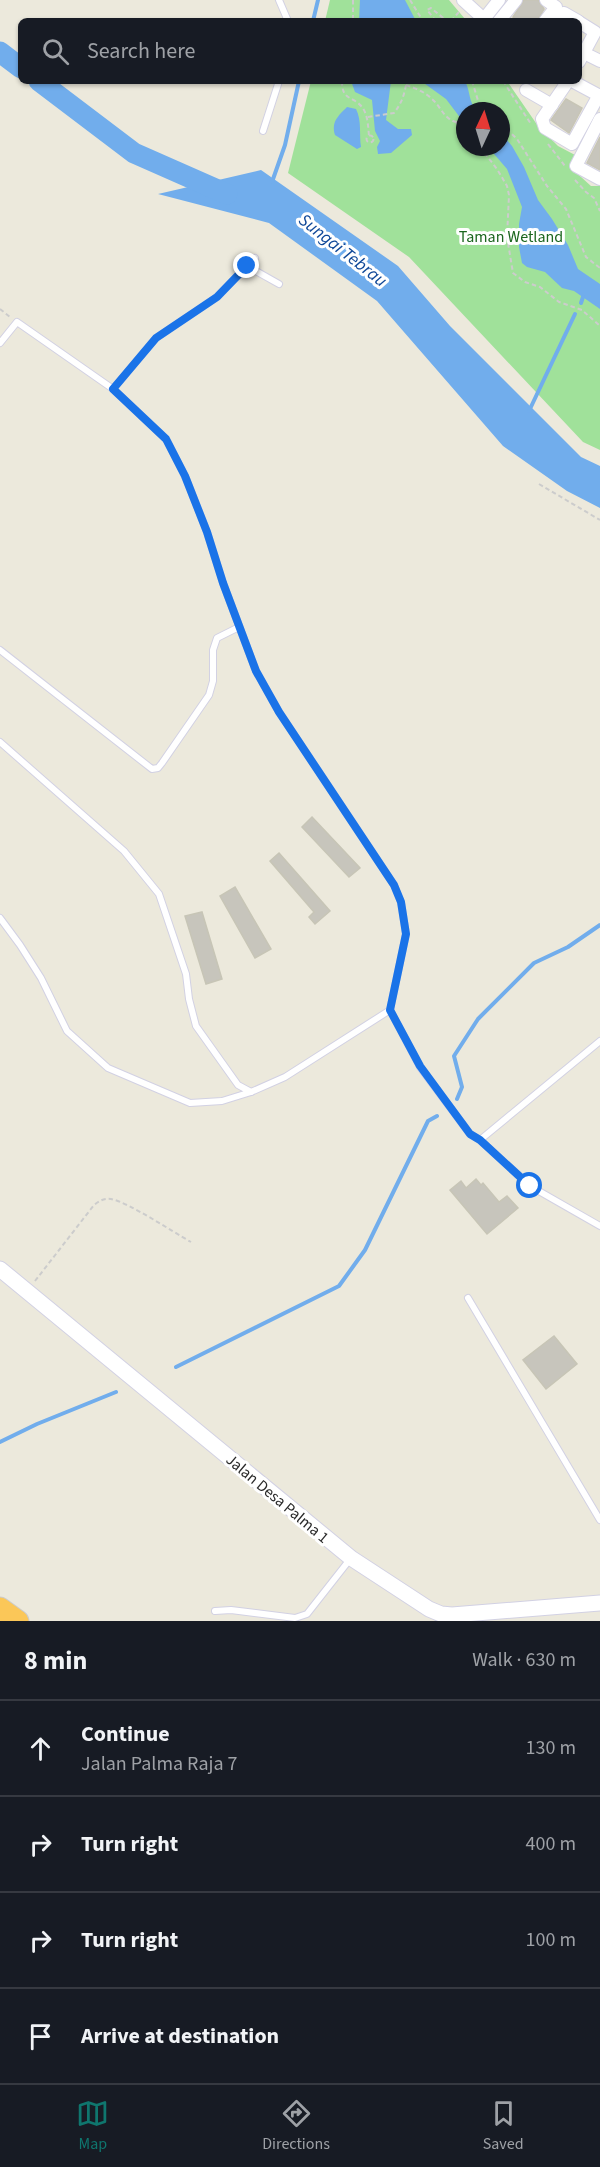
<!DOCTYPE html>
<meta charset="utf-8">
<style>
body{margin:0;font-family:"Source Sans 3",sans-serif;background:#20242c;color:#f1f3f6}
.compass{position:absolute;left:456px;top:102px;width:54px;height:54px;border-radius:50%;background:#171b24;box-shadow:0 2px 4px #0004;rotate:4deg}
.stop{position:absolute;width:18px;height:18px;margin:-14px;border:4px solid #1a73e8;border-radius:50%;background:#fff}
.stop.end{background:#1a73e8;border-color:#fff;box-shadow:0 2px 6px #0008}
.list{margin:0;padding:0;list-style:none}
h2{display:flex;justify-content:space-between;align-items:center;height:78px;margin:0;padding:0 24px;font-size:26px}
h2 small{font-size:20px;font-weight:400;color:#9ea1a6}
.list li{display:grid;grid-template-columns:39px 1fr auto;gap:18px;align-items:center;box-sizing:border-box;height:96px;padding:0 24px;border-top:2px solid #363941}
.list b{display:block;font-size:22px;white-space:nowrap}
.list p{margin:0;font-size:20px;white-space:nowrap;color:#9ea1a6}
.list em{font-size:20px;font-style:normal;color:#9ea1a6}
.icon{flex:none;width:33px;height:33px;fill:none;stroke:currentColor;stroke-width:2;stroke-linecap:round;stroke-linejoin:round}
.map{position:relative;flex:none;width:600px;height:1621px;overflow:hidden}
.search{position:absolute;background:#171b24;box-shadow:0 2px 4px #0004;left:18px;right:18px;top:18px;height:66px;display:flex;align-items:center;gap:15px;box-sizing:border-box;padding:0 21px;border-radius:9px;color:#9ea1a6;font-size:22px}
.sheet{height:462px;background:#171b24}
nav{display:flex;justify-content:space-around;align-items:center;box-sizing:border-box;height:84px;border-top:2px solid #363941;background:#171b24;font-size:16px;color:#9ea1a6}
nav a{display:grid;justify-items:center;gap:3px}
nav .on{color:#0f766e}
.map>svg:first-child{display:block}
.green{fill:#a0e19a;fill-rule:evenodd}
.water{fill:#71adec}
.lines{fill:none;stroke-linecap:round;stroke-linejoin:round}
.stream{stroke:#71adec;stroke-width:4}
.river{stroke:#71adec;stroke-width:21}
.building{fill:#c7c5bc;stroke:#c7c5b6;stroke-width:1.5}
.service-casing{stroke:#d2d1e3;stroke-width:8}
.minor-casing{stroke:#d2d1e3;stroke-width:14}
.tertiary-casing{stroke:#d2d1e3;stroke-width:17}
.motorway-casing{stroke:#ccc;stroke-width:23}
.path{stroke:#ccc;stroke-width:2;stroke-dasharray:4.5 3;stroke-linecap:butt}
.service{stroke:#fff;stroke-width:6}
.minor{stroke:#fff;stroke-width:12}
.tertiary{stroke:#fff;stroke-width:15}
.motorway{stroke:#fbc758;stroke-width:21}
.route{stroke:#1a73e8;stroke-width:8}
.labels{text-anchor:middle;stroke-width:6;stroke-linejoin:round;paint-order:stroke}
.park-label{font-size:16px;fill:#1b661e;stroke:#fff}
.street-label{font-size:16px;fill:#2a2a2a;stroke:#fff}
.water-label{font-size:18px;font-style:italic;fill:#104898;stroke:#fff}
</style>
<div class="map">
<svg width="600" height="1621" viewBox="0 0 600 1621">
<rect width="100%" height="100%" fill="#ece9dc"/>
<g class="green">
<path d="M330,0H449L465,19L464,21H325Z"/>
<path d="M311,81H507L538,126L558,146L575,155L570,167L591,186H600V450L583,442L409,257L288,173ZM465,111H501V147H465Z"/>
</g>
<g class="water">
<path d="M360,0H405L416,21H359Z"/>
<path d="M351,81H391L386,120L398,129H411L412,135L391,153L378,154L377,147L380,141L375,131L372,100L355,92Z"/>
<path d="M421,81H465C471,93 468,101 477,111H465V124L446,99Z"/>
<path d="M347,107L356,109C362,121 359,134 361,147L357,149L335,135C331,122 338,116 347,107Z"/>
<path d="M501,133L512,146L524,167L538,200L552,219L568,245L578,269L600,284V309L574,291L562,288L545,272L527,267L522,263L519,247V224L522,207L507,169L488,147H501Z"/>
<path d="M261,170L398,266L450,326L581,457L600,466V508L567,491L503,446L377,301L269,223L158,194Z"/>
</g>
<g class="lines">
<g class="stream">
<path d="M313,21L318,0"/>
<path d="M272,182L285,145L299,81"/>
<path d="M581,303L583,297"/>
<path d="M529,411L575,314"/>
<path d="M457,1099L462,1087L454,1056L478,1019L534,963L568,947L600,925"/>
<path d="M176,1367L339,1286L365,1250L428,1121L437,1116"/>
<path d="M0,1442L37,1424L116,1392"/>
</g>
<g class="river">
<path d="M0,52L21,68"/>
<path d="M39,81L134,153L227,194"/>
</g>
</g>
<g class="building">
<path d="M524,0H538L544,9L537,21H518L513,17Z"/>
<path d="M566,99L582,108L569,133L551,120Z"/>
<path d="M600,137V170L587,163Z"/>
<path d="M312,817L360,868L349,877L302,827Z"/>
<path d="M279,853L330,911L315,924L309,917L314,912L270,861Z"/>
<path d="M235,887L271,949L255,958L220,896Z"/>
<path d="M202,912L222,979L206,984L185,916Z"/>
<path d="M476,1179L481,1185L483,1183L499,1202L507,1196L518,1208L487,1234L450,1190L461,1181L466,1188Z"/>
<path d="M554,1336L577,1364L546,1389L523,1360Z"/>
</g>
<g class="lines">
<defs>
<g id="service">
<path d="M279,0L288,21"/>
<path d="M263,131L279,81"/>
<path d="M247,266L255,258"/>
<path d="M0,343L17,322L113,389L166,439L185,476L207,532L223,583L256,671L279,712L394,885L401,902L406,934L390,1010L285,1077L251,1092"/>
<path d="M113,389L156,338L217,297L247,266L279,284"/>
<path d="M0,650L152,769L158,768L162,763L209,695L213,681V650L217,638L239,627"/>
<path d="M0,742L124,851L159,894L186,974L189,999L196,1026L238,1085L251,1092L222,1101L190,1103L108,1068L67,1031L41,978L20,945L0,918"/>
<path d="M390,1010L420,1067L470,1134L480,1140L530,1186L600,1226"/>
<path d="M480,1140L600,1041"/>
<path d="M468,1298L600,1520"/>
<path d="M215,1611L231,1610L295,1618L307,1614L351,1558"/>
</g>
<g id="minor">
<path d="M463,0L486,21"/>
<path d="M484,19L499,0"/>
<path d="M499,21L516,0"/>
<path d="M545,21L556,7L546,0"/>
<path d="M558,21L564,13L578,21"/>
<path d="M579,22L595,32L579,62"/>
<path d="M584,53L600,61"/>
<path d="M568,81L542,119L545,128L572,144L599,95"/>
<path d="M572,81L600,96"/>
<path d="M526,90L552,105"/>
<path d="M600,119L576,166L600,179"/>
</g>
<path id="tertiary" d="M0,1269L351,1558L429,1609L441,1614L452,1615L600,1603"/>
<path id="motorway" d="M0,1608L18,1621"/>
</defs>
<use href="#service" class="service-casing"/>
<use href="#minor" class="minor-casing"/>
<use href="#tertiary" class="tertiary-casing"/>
<use href="#motorway" class="motorway-casing"/>
<g class="path">
<path d="M353,0V21"/>
<path d="M410,0L423,21"/>
<path d="M436,21L427,10L431,8L447,21"/>
<path d="M451,21L459,12"/>
<path d="M342,81C342,101 352,95 362,107C368,115 368,126 369,136"/>
<path d="M472,81L480,107L472,111"/>
<path d="M503,81L531,124"/>
<path d="M406,85C415,88 425,92 432,99C441,107 444,119 456,122L465,116"/>
<path d="M368,117L394,113C401,104 404,96 406,85L402,81"/>
<path d="M456,122L465,134"/>
<path d="M501,124L517,139L547,186L566,209L586,257L600,268"/>
<circle cx="370" cy="139" r="3.5"/>
<path d="M548,144L565,166"/>
<path d="M480,147L497,169L507,186L509,195L507,237L513,273L525,282L540,287L559,302L582,310L600,326"/>
<path d="M575,180L586,192L594,198L600,211"/>
<path d="M0,309L10,317"/>
<path d="M539,484L600,520"/>
<path d="M35,1281L94,1205C99,1201 104,1198 111,1199C128,1202 173,1232 191,1242"/>
</g>
<use href="#service" class="service"/>
<use href="#minor" class="minor"/>
<use href="#tertiary" class="tertiary"/>
<use href="#motorway" class="motorway"/>
</g>
<g class="lines">
<path class="route" d="M247,266L217,297L156,338L113,389L166,439L185,476L207,532L223,583L256,671L279,712L394,885L401,902L406,934L390,1010L420,1066L470,1134L480,1140L530,1186"/>
</g>
<g class="labels">
<g class="park-label">
<text x="511" y="242">Taman Wetland</text>
</g>
<g class="street-label">
<text transform="translate(278 1498) rotate(40)" y="6">Jalan Desa Palma 1</text>
</g>
<g class="water-label">
<text transform="translate(343 250) rotate(38)" y="6">Sungai Tebrau</text>
</g>
</g>
</svg>
<svg class="compass" viewBox="-18 -18 36 36"><path d="M0-13l5 13h-10z" fill="#e53935"/><path d="M0 13l5-13h-10z" fill="#9ea1a6"/></svg>
<div class="stop" style="left:530px;top:1186px"></div>
<div class="stop end" style="left:247px;top:266px"></div>
<div class="search"><svg class="icon" aria-label="search" viewBox="0 0 24 24"><circle cx="10" cy="10" r="6"/><path d="M15 15l6 6"/></svg>Search here</div>
</div>
<section class="sheet">
<h2>8 min<small>Walk · 630 m</small></h2>
<ul class="list">
<li><svg class="icon" aria-label="ahead" viewBox="0 0 24 24"><path d="M12 20V5M6 11l6-6 6 6"/></svg><div><b>Continue</b><p>Jalan Palma Raja 7</p></div><em>130 m</em></li>
<li><svg class="icon" aria-label="right" viewBox="0 0 24 24"><path d="M7 20v-9h11M14 6l5 5-5 5"/></svg><div><b>Turn right</b></div><em>400 m</em></li>
<li><svg class="icon" aria-label="right" viewBox="0 0 24 24"><path d="M7 20v-9h11M14 6l5 5-5 5"/></svg><div><b>Turn right</b></div><em>100 m</em></li>
<li><svg class="icon" aria-label="arrive" viewBox="0 0 24 24"><path d="M6 21V4h12l-3 4 3 4H6"/></svg><div><b>Arrive at destination</b></div></li>
</ul>
</section>
<nav>
<a class="on"><svg class="icon" aria-label="map" viewBox="0 0 24 24"><path d="M3 6l6-2 6 2 6-2v14l-6 2-6-2-6 2zM9 4v14M15 6v14"/></svg>Map</a>
<a><svg class="icon" aria-label="directions" viewBox="0 0 24 24"><path d="M12 3l9 9-9 9-9-9zM9 14v-3h6M13 9l2 2-2 2"/></svg>Directions</a>
<a><svg class="icon" aria-label="saved" viewBox="0 0 24 24"><path d="M7 4h10v16l-5-4-5 4z"/></svg>Saved</a>
</nav>
